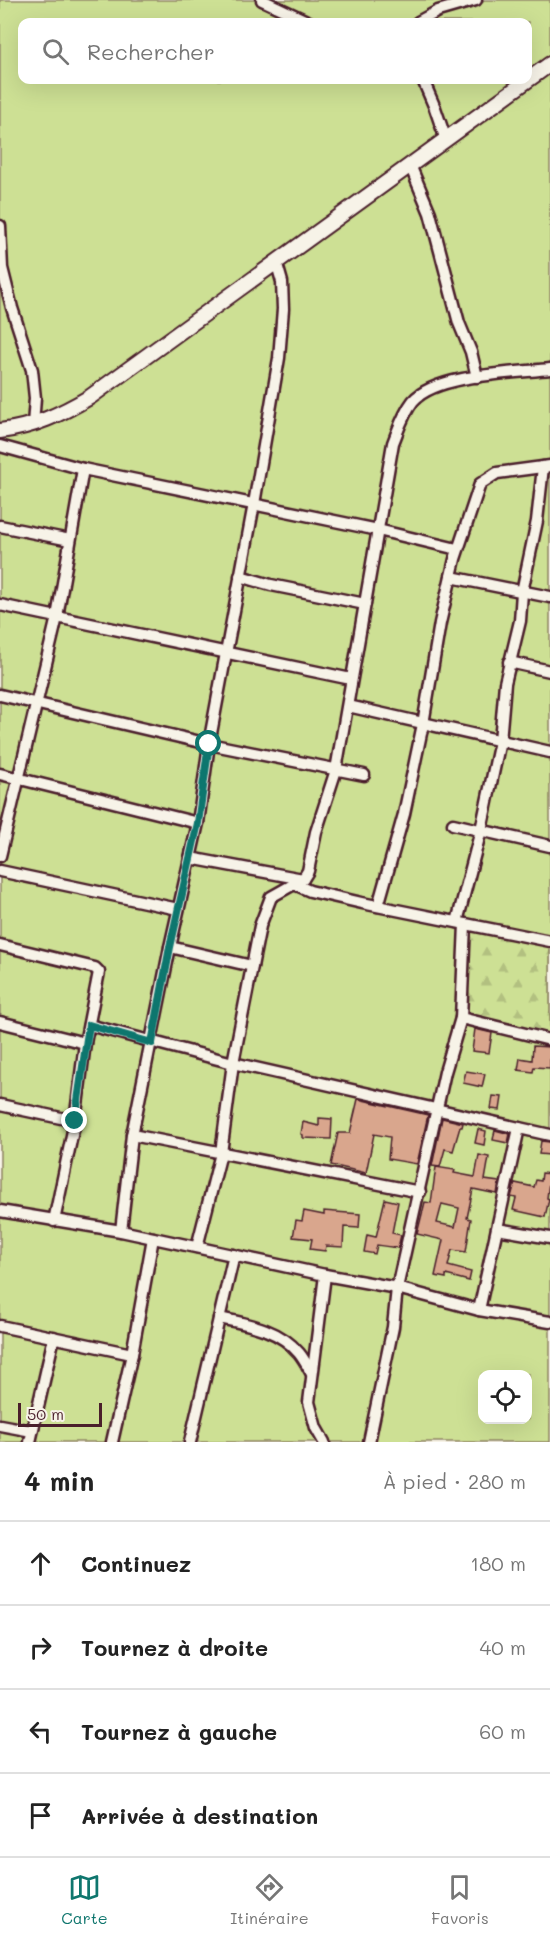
<!DOCTYPE html>
<html lang="fr">
<meta charset="utf-8">
<style>
body{margin:0;font-family:Mali,sans-serif;background:#f6f6f6;color:#222}
.controls{position:absolute;right:18px;bottom:18px;display:grid;overflow:hidden;border-radius:12px;box-shadow:0 6px 24px #0002}
.controls button{width:54px;height:54px;display:grid;place-items:center;padding:0;border:0;border-bottom:2px solid #e0e0e0;background:#fff;color:#222;font:30px sans-serif}
.scale{position:absolute;left:18px;bottom:15px;width:84px;box-sizing:border-box;padding-left:6px;border:3px solid #4a1f2b;border-top:0;font-size:16px;line-height:21px;white-space:nowrap;color:#4a1f2b;-webkit-text-stroke:4px #f7f3e8;paint-order:stroke}
.stop{position:absolute;width:18px;height:18px;margin:-14px;border:4px solid #0f766e;border-radius:50%;background:#fff}
.stop.end{background:#0f766e;border-color:#fff;box-shadow:0 2px 6px #0008}
.list{margin:0;padding:0;list-style:none}
h2{display:flex;justify-content:space-between;align-items:center;height:78px;margin:0;padding:0 24px;font-size:26px}
h2 small{font-size:20px;font-weight:400;color:#767676}
.list li{display:grid;grid-template-columns:39px 1fr auto;gap:18px;align-items:center;box-sizing:border-box;height:84px;padding:0 24px;border-top:2px solid #e0e0e0}
.list b{display:block;font-size:22px;white-space:nowrap}
.list em{font-size:20px;font-style:normal;color:#767676}
.icon{flex:none;width:33px;height:33px;fill:none;stroke:currentColor;stroke-width:2;stroke-linecap:round;stroke-linejoin:round}
.map{position:relative;flex:none;width:550px;height:1442px;overflow:hidden}
.search{position:absolute;background:#fff;box-shadow:0 6px 24px #0002;left:18px;right:18px;top:18px;height:66px;display:flex;align-items:center;gap:15px;box-sizing:border-box;padding:0 21px;border-radius:12px;color:#767676;font-size:22px}
.sheet{height:414px;background:#fff}
nav{display:flex;justify-content:space-around;align-items:center;box-sizing:border-box;height:84px;border-top:2px solid #e0e0e0;background:#fff;font-size:16px;color:#767676}
nav a{display:grid;justify-items:center;gap:3px}
nav .on{color:#0f766e}
.map>svg:first-child{display:block}
.grass{fill:#cde094;stroke:#8c8060;stroke-width:1.5;fill-rule:evenodd}
.forest{fill:url(#forest-firs);stroke:#8c8060;stroke-width:1.5}
.building{fill:#d9a68d;stroke:#4a1f2b;stroke-width:1.5;fill-rule:evenodd}
.lines{fill:none;stroke-linecap:round;stroke-linejoin:round}
.minor-casing{stroke:#4a1f2b;stroke-width:15}
.tertiary-casing{stroke:#4a1f2b;stroke-width:18}
.minor{stroke:#f7f3e8;stroke-width:10}
.tertiary{stroke:#f7f3e8;stroke-width:14}
.route{stroke:#0f766e;stroke-width:8}
</style>
<div class="map">
<svg width="550" height="1442" viewBox="0 0 550 1442">
<defs>
<pattern id="forest-firs" width="22" height="20" patternUnits="userSpaceOnUse" patternTransform="scale(1.5)"><rect width="22" height="20" fill="#cde094"/><path d="M5 1l3.5 6h-7zM16 11l3.5 6h-7z" fill="#b2c080"/></pattern>
</defs>
<rect width="100%" height="100%" fill="#f7f3e8"/>
<filter id="ink" filterUnits="userSpaceOnUse"><feTurbulence type="fractalNoise" baseFrequency=".0167" numOctaves="2"/><feDisplacementMap in="SourceGraphic" scale="12" xChannelSelector="R" yChannelSelector="G"/><feConvolveMatrix kernelMatrix="1 2 1 2 8 2 1 2 1" color-interpolation-filters="sRGB"/></filter>
<g filter="url(#ink)">
<path class="grass" d="M0,0H550V1442H0ZM22,22H528V80H22ZM482,1374H528V1420H482Z"/>
<path class="forest" d="M468,929L550,947V1037L464,1015Z"/>
<g class="building">
<path d="M475,1029L492,1033L489,1053L472,1051Z"/>
<path d="M533,1046L550,1047V1068L534,1067L533,1072L518,1070L520,1058L532,1060Z"/>
<path d="M466,1071L485,1074L482,1087L463,1083Z"/>
<path d="M493,1096L502,1097L500,1110L491,1109Z"/>
<path d="M358,1099L428,1115L417,1164L388,1159L390,1137L374,1134L366,1173L331,1165L338,1133H350Z"/>
<path d="M319,1118L332,1119L331,1139L303,1138V1135L301,1134L303,1122L319,1126Z"/>
<path d="M442,1118L463,1123L462,1127H460L453,1151L445,1149L440,1167L432,1166Z"/>
<path d="M478,1129L486,1131L484,1145L475,1143Z"/>
<path d="M495,1130L510,1134L508,1143L493,1140Z"/>
<path d="M541,1141L550,1142V1155L539,1154Z"/>
<path d="M479,1155L489,1157L485,1180L499,1182L497,1194L473,1189L467,1218L471,1219L466,1252L452,1250L448,1266L471,1272L469,1281L446,1275V1278L435,1276L443,1240L417,1234L425,1202L431,1203L436,1167L455,1170L454,1173L475,1177ZM442,1204L459,1208L455,1227L437,1223Z"/>
<path d="M542,1173L550,1174L547,1198L549,1199L545,1217L513,1210L516,1198L511,1197L515,1183L534,1187L536,1180L541,1181Z"/>
<path d="M385,1199L398,1202L392,1233L401,1235L398,1248L377,1245L375,1254L364,1252L367,1235L376,1237Z"/>
<path d="M304,1211L324,1215V1211L360,1214L359,1228L344,1227L343,1247L326,1246L325,1251L310,1249L312,1239L293,1237L296,1220L302,1221Z"/>
</g>
<g class="lines">
<defs>
<g id="minor">
<path d="M262,0L309,22"/>
<path d="M418,22L438,11L476,0"/>
<path d="M423,80L435,108L446,140"/>
<path d="M410,165L430,213L459,323L471,352L477,377"/>
<path d="M0,226L2,268L12,308L32,370L35,398L33,425"/>
<path d="M0,446L83,469L378,530L457,549"/>
<path d="M0,526L70,540"/>
<path d="M240,576L271,585L365,604"/>
<path d="M451,577L550,597"/>
<path d="M0,605L351,679"/>
<path d="M509,662L550,671"/>
<path d="M0,695L209,744L364,775"/>
<path d="M348,706L550,752"/>
<path d="M0,774L198,823"/>
<path d="M453,824L550,846"/>
<path d="M0,856L57,617L83,469"/>
<path d="M190,858L303,879"/>
<path d="M0,871L178,909"/>
<path d="M294,884L310,891L362,903L550,941"/>
<path d="M378,906L404,814L423,724L440,623L455,559L480,484L497,473L550,466"/>
<path d="M457,922L481,830L500,741L505,683L520,621L522,592L537,521L543,467"/>
<path d="M0,945L95,968L99,972L85,1043L75,1121L54,1221"/>
<path d="M170,947L252,966"/>
<path d="M461,1018L465,924"/>
<path d="M0,1022L85,1043"/>
<path d="M89,1025L233,1063L550,1135"/>
<path d="M0,1105L75,1121"/>
<path d="M132,1135L420,1192"/>
<path d="M0,1211L121,1231L325,1275L397,1288L479,1310L550,1322"/>
<path d="M497,1229L550,1238"/>
<path d="M121,1231L132,1135L170,947L198,823L209,744L254,504L279,358L283,309L282,282L276,261"/>
<path d="M197,1247L221,1153L233,1063L260,926L271,897L303,879L308,871L316,832L336,770L393,443C399,428 403,414 413,401C436,374 515,373 550,369"/>
<path d="M479,1310L519,1128"/>
<path d="M219,1318C248,1324 279,1329 299,1353C304,1359 308,1367 312,1374"/>
<path d="M0,1326L132,1354"/>
<path d="M0,1425L32,1431"/>
<path d="M30,1442L54,1337"/>
<path d="M112,1442L132,1354L153,1238"/>
<path d="M190,1442L234,1255"/>
<path d="M324,1442L316,1428L309,1402L325,1275"/>
<path d="M369,1442L393,1327L397,1288L445,1072L461,1018L550,1040"/>
</g>
<path id="tertiary" d="M0,431C34,427 61,414 90,397L550,64"/>
</defs>
<use href="#minor" class="minor-casing"/>
<use href="#tertiary" class="tertiary-casing"/>
<use href="#minor" class="minor"/>
<use href="#tertiary" class="tertiary"/>
</g>
</g>
<g class="lines" filter="url(#ink)">
<path class="route" d="M75,1121L89,1025L152,1043L170,947L198,823L209,744"/>
</g>
</svg>
<div class="controls">
<button><svg class="icon" aria-label="locate" viewBox="0 0 24 24"><circle cx="12" cy="12" r="6"/><path d="M12 2v4M12 18v4M2 12h4M18 12h4"/></svg></button>
</div>
<div class="scale">50 m</div>
<div class="stop" style="left:209px;top:744px"></div>
<div class="stop end" style="left:75px;top:1121px"></div>
<div class="search"><svg class="icon" aria-label="search" viewBox="0 0 24 24"><circle cx="10" cy="10" r="6"/><path d="M15 15l6 6"/></svg>Rechercher</div>
</div>
<section class="sheet">
<h2>4 min<small>À pied · 280 m</small></h2>
<ul class="list">
<li><svg class="icon" aria-label="ahead" viewBox="0 0 24 24"><path d="M12 20V5M6 11l6-6 6 6"/></svg><div><b>Continuez</b></div><em>180 m</em></li>
<li><svg class="icon" aria-label="right" viewBox="0 0 24 24"><path d="M7 20v-9h11M14 6l5 5-5 5"/></svg><div><b>Tournez à droite</b></div><em>40 m</em></li>
<li><svg class="icon" aria-label="left" viewBox="0 0 24 24"><path d="M17 20v-9H6M10 6l-5 5 5 5"/></svg><div><b>Tournez à gauche</b></div><em>60 m</em></li>
<li><svg class="icon" aria-label="arrive" viewBox="0 0 24 24"><path d="M6 21V4h12l-3 4 3 4H6"/></svg><div><b>Arrivée à destination</b></div></li>
</ul>
</section>
<nav>
<a class="on"><svg class="icon" aria-label="map" viewBox="0 0 24 24"><path d="M3 6l6-2 6 2 6-2v14l-6 2-6-2-6 2zM9 4v14M15 6v14"/></svg>Carte</a>
<a><svg class="icon" aria-label="directions" viewBox="0 0 24 24"><path d="M12 3l9 9-9 9-9-9zM9 14v-3h6M13 9l2 2-2 2"/></svg>Itinéraire</a>
<a><svg class="icon" aria-label="saved" viewBox="0 0 24 24"><path d="M7 4h10v16l-5-4-5 4z"/></svg>Favoris</a>
</nav>
